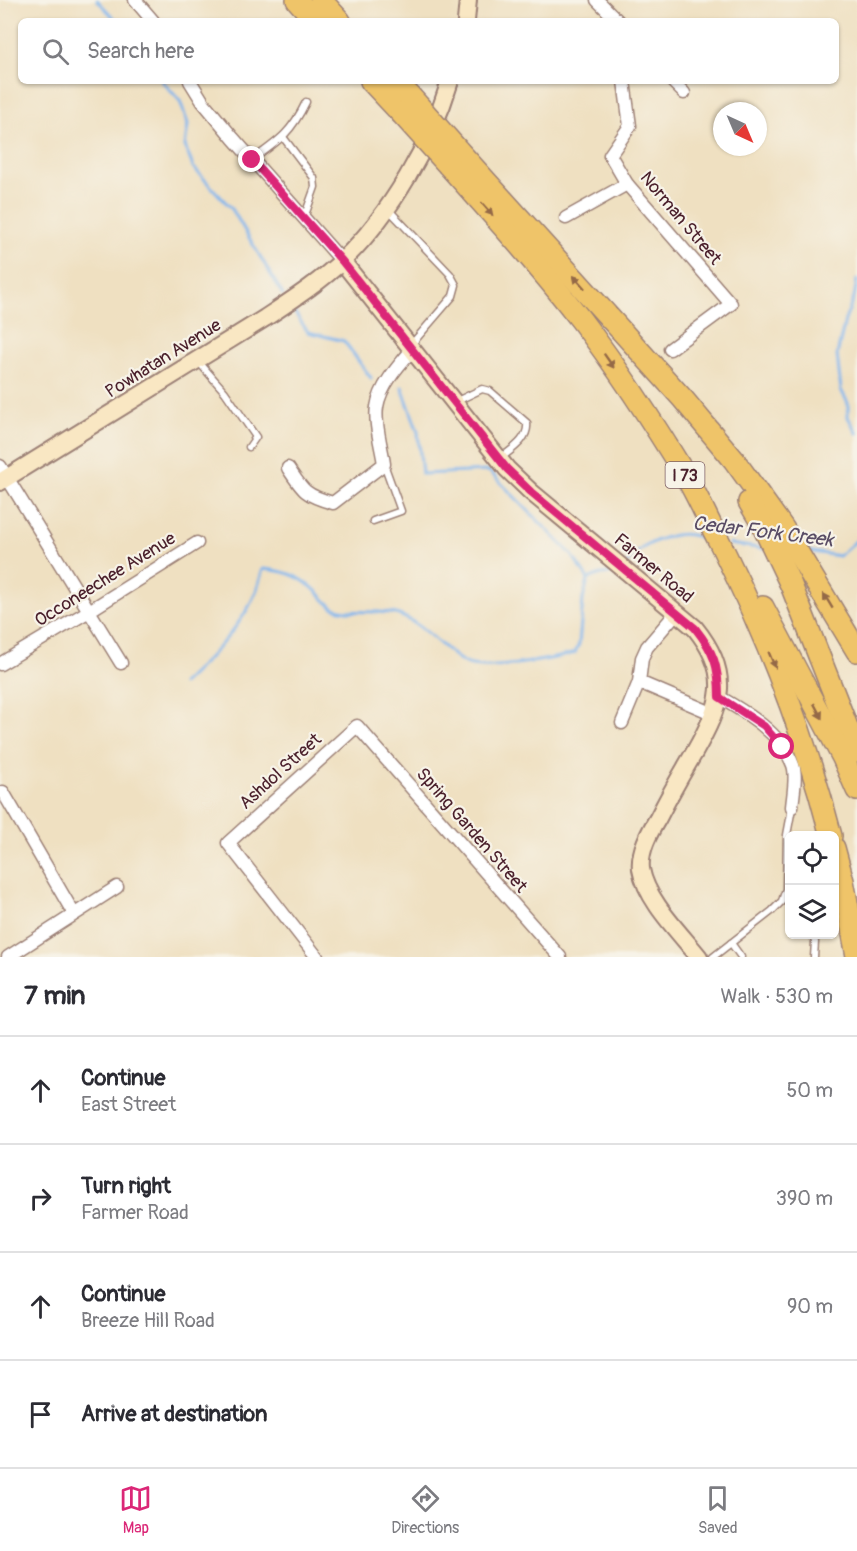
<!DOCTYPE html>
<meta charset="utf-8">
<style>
body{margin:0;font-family:Pangolin,sans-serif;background:#f2f2f3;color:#2b2b33}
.controls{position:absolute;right:18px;bottom:18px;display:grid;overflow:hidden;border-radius:9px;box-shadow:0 2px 4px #0004}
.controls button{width:54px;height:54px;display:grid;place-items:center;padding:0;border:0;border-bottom:2px solid #e1e1e2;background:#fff;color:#2b2b33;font:30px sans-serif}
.compass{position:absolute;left:713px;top:102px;width:54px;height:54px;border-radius:50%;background:#fff;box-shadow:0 2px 4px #0004;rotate:136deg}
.stop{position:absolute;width:18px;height:18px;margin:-14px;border:4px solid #db2777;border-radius:50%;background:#fff}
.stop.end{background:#db2777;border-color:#fff;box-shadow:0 2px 6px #0008}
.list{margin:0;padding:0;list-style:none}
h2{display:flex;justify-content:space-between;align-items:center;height:78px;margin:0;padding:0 24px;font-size:26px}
h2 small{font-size:20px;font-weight:400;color:#7c7c81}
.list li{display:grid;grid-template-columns:39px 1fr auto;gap:18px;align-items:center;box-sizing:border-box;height:108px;padding:0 24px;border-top:2px solid #e1e1e2}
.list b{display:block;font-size:22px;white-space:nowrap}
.list p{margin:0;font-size:20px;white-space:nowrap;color:#7c7c81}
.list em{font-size:20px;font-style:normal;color:#7c7c81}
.icon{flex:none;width:33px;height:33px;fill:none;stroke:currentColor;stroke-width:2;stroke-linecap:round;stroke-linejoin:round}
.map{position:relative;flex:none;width:857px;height:957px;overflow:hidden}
.search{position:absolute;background:#fff;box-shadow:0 2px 4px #0004;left:18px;right:18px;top:18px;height:66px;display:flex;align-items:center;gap:15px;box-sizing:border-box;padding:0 21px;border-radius:9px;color:#7c7c81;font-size:22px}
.sheet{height:510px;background:#fff}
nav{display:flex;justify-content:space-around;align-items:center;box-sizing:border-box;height:84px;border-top:2px solid #e1e1e2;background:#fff;font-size:16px;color:#7c7c81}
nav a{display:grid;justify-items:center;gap:3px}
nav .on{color:#db2777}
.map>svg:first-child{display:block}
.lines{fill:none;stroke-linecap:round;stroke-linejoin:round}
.stream{stroke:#7db4ed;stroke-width:3}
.lane-casing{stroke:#9c8076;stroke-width:9}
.street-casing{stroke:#9c8076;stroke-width:15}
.secondary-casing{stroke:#9c8076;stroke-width:20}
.highway-casing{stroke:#9c8076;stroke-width:24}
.lane{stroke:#fff;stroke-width:6}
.street{stroke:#fff;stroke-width:12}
.secondary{stroke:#f9e7c3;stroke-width:16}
.highway{stroke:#efc469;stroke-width:21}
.highway-bridge-casing{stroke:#9c8076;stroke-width:24;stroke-linecap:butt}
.highway-bridge{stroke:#efc469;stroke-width:21}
.oneway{fill:#946947}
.route{stroke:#db2777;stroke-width:8}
.labels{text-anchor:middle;stroke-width:4.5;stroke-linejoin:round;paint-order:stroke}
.shield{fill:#f7f3e8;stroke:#7e5f64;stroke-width:1.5}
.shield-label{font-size:16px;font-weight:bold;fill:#4a1f2b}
.street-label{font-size:18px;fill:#4a1f2b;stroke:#f7f3e8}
.water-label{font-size:20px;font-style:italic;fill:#594c65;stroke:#f7f3e8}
</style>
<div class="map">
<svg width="857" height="957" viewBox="0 0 857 957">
<rect width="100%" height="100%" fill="#f7f3e8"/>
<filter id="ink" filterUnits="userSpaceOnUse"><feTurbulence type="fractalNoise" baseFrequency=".0167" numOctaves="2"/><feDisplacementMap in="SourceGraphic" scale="12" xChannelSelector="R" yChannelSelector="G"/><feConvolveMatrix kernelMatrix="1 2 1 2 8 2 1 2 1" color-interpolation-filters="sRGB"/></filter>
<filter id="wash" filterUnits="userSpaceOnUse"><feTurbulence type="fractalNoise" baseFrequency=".008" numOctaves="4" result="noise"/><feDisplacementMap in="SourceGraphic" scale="24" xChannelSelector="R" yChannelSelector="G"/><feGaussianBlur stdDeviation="1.35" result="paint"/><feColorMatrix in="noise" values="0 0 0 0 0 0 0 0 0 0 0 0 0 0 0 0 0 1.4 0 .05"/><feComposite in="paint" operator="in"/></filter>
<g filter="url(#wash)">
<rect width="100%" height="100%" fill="#efe0c1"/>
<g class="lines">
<g class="stream">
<path d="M97,0L117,21"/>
<path d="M162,81L180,101L188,124L185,146L193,167L232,209L283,295"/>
<path d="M857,280L854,298L845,320L837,355L841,390L848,403V417L857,433"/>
<path d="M293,310L308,332L344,341L371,378"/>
<path d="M402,387L418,432L422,474L489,471L572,555L588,579"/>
<path d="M730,544L765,549"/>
<path d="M807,551L839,556L857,540"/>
<path d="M627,563C639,545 674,529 696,536C700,537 704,540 709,541"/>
<path d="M182,684C207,661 241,627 254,596C258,588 260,578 263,569C279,570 296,574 309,585C318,591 324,601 333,607C346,615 380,609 396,614C423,623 439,646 463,662C481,673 554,659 575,653L579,644L583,599L588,579L601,574L620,573"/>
</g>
</g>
</g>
<g filter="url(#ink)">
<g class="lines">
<defs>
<g id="lane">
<path d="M283,137L314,178L315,187L304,218"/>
<path d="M252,160C280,140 291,133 306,102"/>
<path d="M389,210L450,274L456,285L453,296L410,346"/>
<path d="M197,360L225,392L256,437L249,447"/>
<path d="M457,401L482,389L490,391L527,423C529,439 512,449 501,458"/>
<path d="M373,521L401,511L384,464"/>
<path d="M812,934L815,942L814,957"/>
<path d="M731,943L741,957"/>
<path d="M713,957L772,911L782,901L786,889L787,835L792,808"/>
</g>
<g id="street">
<path d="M135,0L153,21"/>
<path d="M597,0L618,21"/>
<path d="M190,81L203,102L233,138L342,261"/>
<path d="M624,81L630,126L610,155L627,184L731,304L670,349"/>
<path d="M672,81L684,93"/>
<path d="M566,218L627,184"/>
<path d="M0,466L121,663"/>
<path d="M288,468C303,491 306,496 333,503L384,464C382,448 374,423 377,407C380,386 399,365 412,350"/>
<path d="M0,664L89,611L197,543"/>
<path d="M639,682L714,714"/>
<path d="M719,697C747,713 781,733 793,765C797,776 793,795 792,807"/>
<path d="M622,723L639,682L642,658L647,647L677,612"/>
<path d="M3,792L74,914"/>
<path d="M8,957L117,887"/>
<path d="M317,957L228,843L357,726L560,957"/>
</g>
<g id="secondary">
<path d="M466,21L468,0"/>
<path d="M342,261L507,469L531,492L695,628C733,675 721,705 694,753C681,775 669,796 658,818C649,833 639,851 641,869C646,900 680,933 699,957"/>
<path d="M0,482L265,318C292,300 320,282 343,260C391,214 431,144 450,81"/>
</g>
<g id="highway">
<path d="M297,0L316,21"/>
<path d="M321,0L340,21"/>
<path d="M371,81L401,113"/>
<path d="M396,81L410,96"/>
<path d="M457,149L683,399L734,460L783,528L857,651"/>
<path d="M448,165C494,216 539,266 581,320C618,369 653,422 685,475C698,496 708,521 720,543C767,637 805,734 831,836"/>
<path d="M749,502L762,524L791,585L857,752"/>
<path d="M763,607L843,758L857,790"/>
<path d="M834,848L843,881L857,956"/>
</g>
</defs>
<use href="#lane" class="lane-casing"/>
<use href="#street" class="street-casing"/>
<use href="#secondary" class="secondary-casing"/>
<use href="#highway" class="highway-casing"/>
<use href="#lane" class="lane"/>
<use href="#street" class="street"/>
<use href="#secondary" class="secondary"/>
<use href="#highway" class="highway"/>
<defs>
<g id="highway-bridge">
<path d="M410,96L457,149"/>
<path d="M401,113L448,165"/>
</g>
</defs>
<use href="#highway-bridge" class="highway-bridge-casing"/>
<use href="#highway-bridge" class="highway-bridge"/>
</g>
<defs><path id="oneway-solid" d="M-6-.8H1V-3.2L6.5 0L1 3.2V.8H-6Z" transform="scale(1.5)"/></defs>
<g class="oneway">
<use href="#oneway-solid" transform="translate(487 209) rotate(48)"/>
<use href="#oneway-solid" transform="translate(579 282) rotate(-132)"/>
<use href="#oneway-solid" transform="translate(609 361) rotate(55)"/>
<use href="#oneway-solid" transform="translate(828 601) rotate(-121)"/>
<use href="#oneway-solid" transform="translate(772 660) rotate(67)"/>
<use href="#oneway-solid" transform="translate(818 711) rotate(62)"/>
</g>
</g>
<g class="lines" filter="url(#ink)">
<path class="route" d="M252,160L342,261L507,469L531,492L695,628C714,652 719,666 719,697L764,726L782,747"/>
</g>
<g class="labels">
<rect class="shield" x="665.5" y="462" width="39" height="26" rx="4.5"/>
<g class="shield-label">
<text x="685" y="481">I 73</text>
</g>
<g class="street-label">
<text transform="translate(681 218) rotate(50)" y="6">Norman Street</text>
<text transform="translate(163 358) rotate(-32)" y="6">Powhatan Avenue</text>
<text transform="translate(654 568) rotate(40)" y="6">Farmer Road</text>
<text transform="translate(105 579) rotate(-32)" y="6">Occoneechee Avenue</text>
<text transform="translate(280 771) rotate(-42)" y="6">Ashdol Street</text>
<text transform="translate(472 830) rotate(49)" y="6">Spring Garden Street</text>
</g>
<g class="water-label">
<text transform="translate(763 531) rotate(7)" y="7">Cedar Fork Creek</text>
</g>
</g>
</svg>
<div class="controls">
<button><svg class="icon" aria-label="locate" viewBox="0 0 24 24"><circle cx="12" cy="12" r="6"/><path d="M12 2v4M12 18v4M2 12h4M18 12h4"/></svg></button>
<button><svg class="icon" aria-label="layers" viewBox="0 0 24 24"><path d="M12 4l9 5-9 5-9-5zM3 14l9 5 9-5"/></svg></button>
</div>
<svg class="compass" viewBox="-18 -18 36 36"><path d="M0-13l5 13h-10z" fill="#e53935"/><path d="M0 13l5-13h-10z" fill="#7c7c81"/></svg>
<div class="stop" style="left:782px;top:747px"></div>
<div class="stop end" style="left:252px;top:160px"></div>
<div class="search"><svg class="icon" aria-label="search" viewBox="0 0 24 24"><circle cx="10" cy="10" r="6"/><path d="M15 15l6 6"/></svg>Search here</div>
</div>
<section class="sheet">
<h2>7 min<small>Walk · 530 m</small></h2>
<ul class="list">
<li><svg class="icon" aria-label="ahead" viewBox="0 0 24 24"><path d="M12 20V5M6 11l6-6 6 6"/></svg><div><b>Continue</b><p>East Street</p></div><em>50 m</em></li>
<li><svg class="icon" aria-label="right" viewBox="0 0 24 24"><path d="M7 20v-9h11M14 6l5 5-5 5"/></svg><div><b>Turn right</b><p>Farmer Road</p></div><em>390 m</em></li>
<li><svg class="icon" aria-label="ahead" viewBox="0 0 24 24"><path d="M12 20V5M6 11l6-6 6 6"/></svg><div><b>Continue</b><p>Breeze Hill Road</p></div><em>90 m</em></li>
<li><svg class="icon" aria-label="arrive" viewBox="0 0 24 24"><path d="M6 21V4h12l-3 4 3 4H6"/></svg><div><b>Arrive at destination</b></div></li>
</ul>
</section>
<nav>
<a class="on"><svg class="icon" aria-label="map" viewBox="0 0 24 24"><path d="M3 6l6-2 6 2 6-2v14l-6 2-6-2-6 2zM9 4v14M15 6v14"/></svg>Map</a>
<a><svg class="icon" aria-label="directions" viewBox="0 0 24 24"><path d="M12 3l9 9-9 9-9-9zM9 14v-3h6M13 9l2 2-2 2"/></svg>Directions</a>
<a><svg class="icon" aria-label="saved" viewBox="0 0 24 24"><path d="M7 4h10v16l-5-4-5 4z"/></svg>Saved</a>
</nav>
